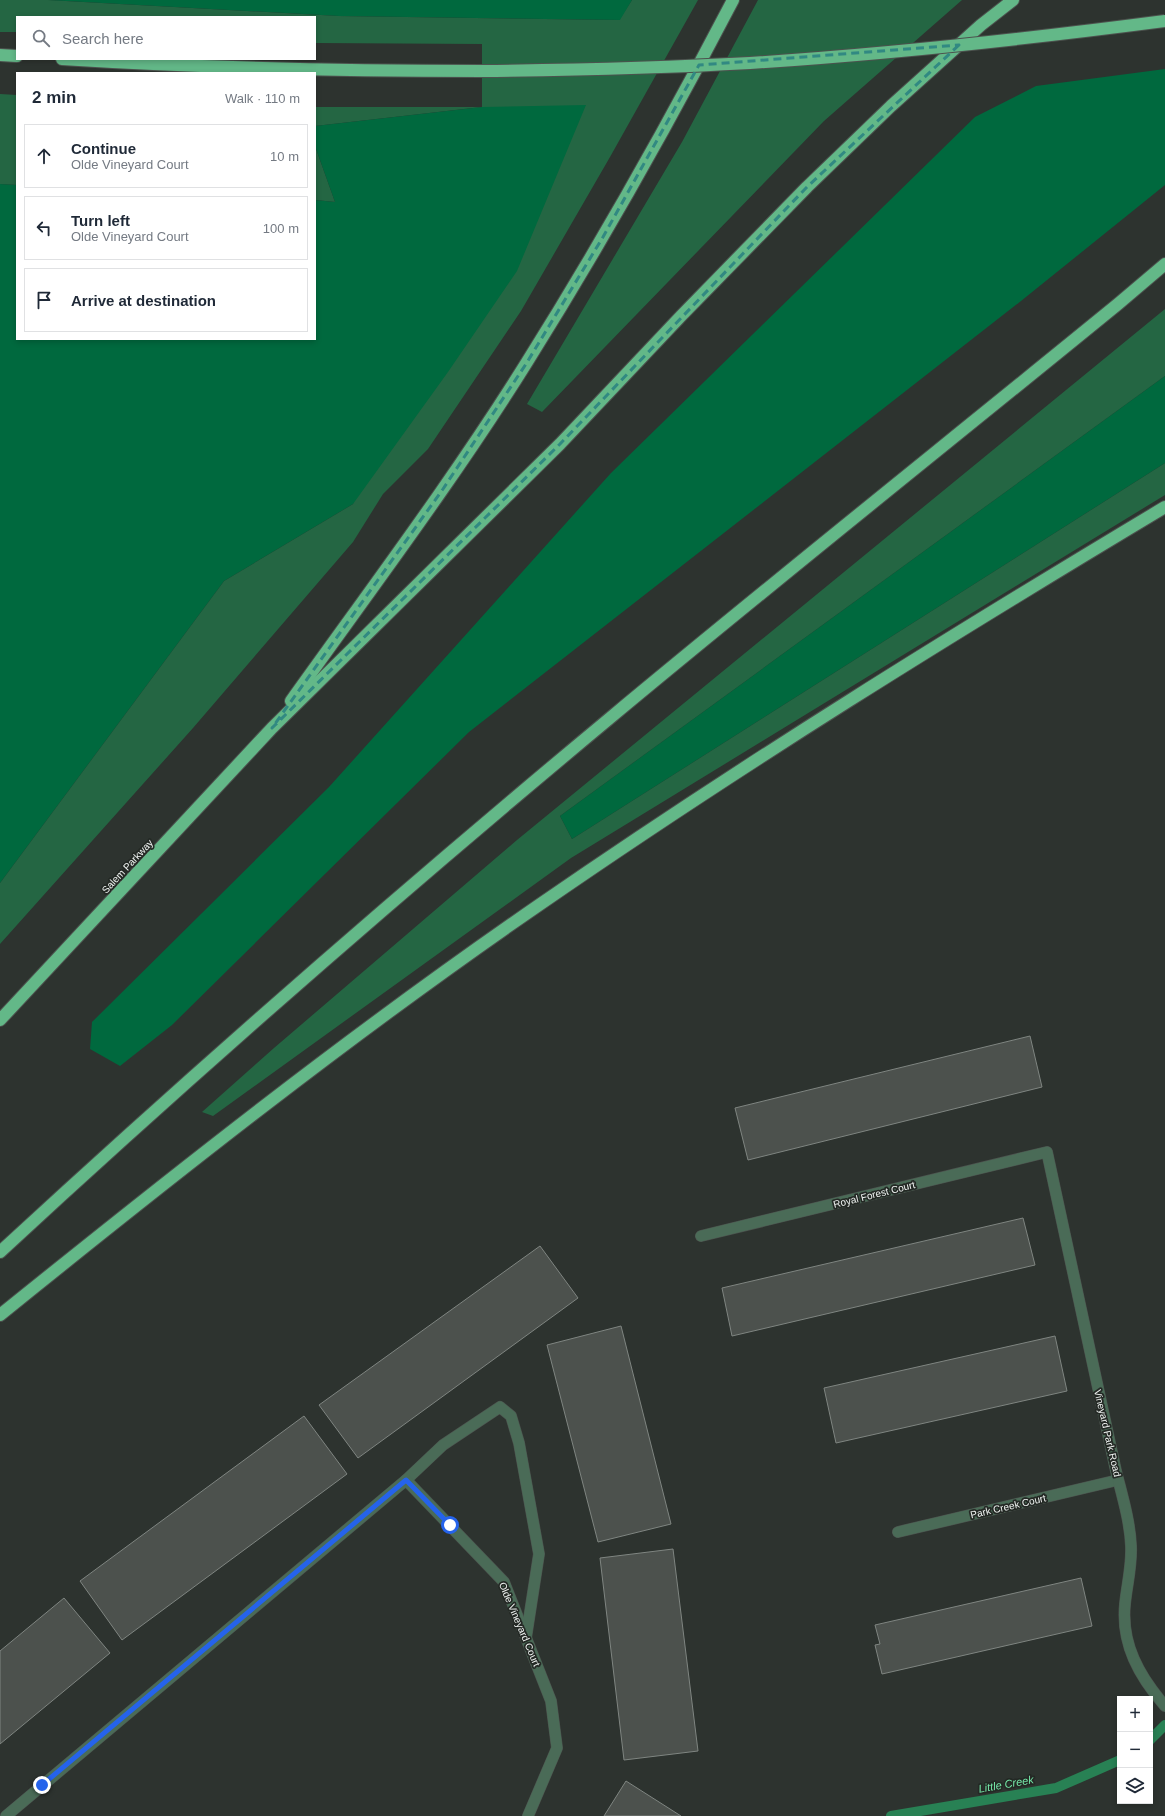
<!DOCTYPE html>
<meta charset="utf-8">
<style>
body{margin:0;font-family:Arial,sans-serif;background:#f2f2f3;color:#1f2937}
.controls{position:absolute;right:12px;bottom:12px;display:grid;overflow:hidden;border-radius:0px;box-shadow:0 2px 6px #0003}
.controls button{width:36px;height:36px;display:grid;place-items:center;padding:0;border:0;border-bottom:1px solid #e0e1e3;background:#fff;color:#1f2937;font:20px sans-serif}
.stop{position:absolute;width:12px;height:12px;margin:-9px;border:3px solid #2563eb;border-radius:50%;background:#fff}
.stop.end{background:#2563eb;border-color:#fff;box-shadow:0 1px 4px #0008}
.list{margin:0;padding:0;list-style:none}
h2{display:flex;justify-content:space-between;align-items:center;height:52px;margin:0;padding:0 16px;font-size:17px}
h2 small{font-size:13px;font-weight:400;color:#747a83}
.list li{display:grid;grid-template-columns:26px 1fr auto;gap:12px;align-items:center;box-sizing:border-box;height:64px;margin:0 8px 8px;padding:0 8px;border:1px solid #e0e1e3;border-radius:0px}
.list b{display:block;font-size:15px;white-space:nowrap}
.list p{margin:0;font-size:13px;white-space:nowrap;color:#747a83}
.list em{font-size:13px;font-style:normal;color:#747a83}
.icon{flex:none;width:22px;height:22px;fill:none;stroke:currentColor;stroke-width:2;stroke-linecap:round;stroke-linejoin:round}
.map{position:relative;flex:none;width:1165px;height:1816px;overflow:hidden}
.search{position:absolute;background:#fff;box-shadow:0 2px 6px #0003;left:16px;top:16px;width:300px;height:44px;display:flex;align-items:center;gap:10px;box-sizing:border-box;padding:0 14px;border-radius:0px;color:#747a83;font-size:15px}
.panel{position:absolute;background:#fff;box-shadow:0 2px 6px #0003;left:16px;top:72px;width:300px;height:268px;border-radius:0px}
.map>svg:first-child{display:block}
.green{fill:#246643}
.forest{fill:#00693e}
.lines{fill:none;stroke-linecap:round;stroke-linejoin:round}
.stream{stroke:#288154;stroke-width:10}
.building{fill:#4c514d;stroke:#7f8581}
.service-casing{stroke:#4c524e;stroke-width:12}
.minor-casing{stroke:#4c524e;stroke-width:12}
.motorway-casing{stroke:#4c524e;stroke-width:14}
.service{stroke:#4a6b57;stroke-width:11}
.minor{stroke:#4a6b57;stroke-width:11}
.motorway{stroke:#63b888;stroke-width:12}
.motorway-bridge-casing{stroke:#4c524e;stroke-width:14;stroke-linecap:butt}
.motorway-bridge{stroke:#63b888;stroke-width:12}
.route{stroke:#2563eb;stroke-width:5}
.marked{fill:none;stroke:#318982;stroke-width:3;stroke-dasharray:8 5;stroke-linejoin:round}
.labels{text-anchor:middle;stroke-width:3.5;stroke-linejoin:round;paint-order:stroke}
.street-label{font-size:10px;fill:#f0f4f2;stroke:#242925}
.water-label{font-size:11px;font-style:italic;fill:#75e8a8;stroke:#242925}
</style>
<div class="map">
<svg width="1165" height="1816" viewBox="0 0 1165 1816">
<rect width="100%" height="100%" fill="#2d332f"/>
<g class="green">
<path d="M0,0H48L339,16L619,20L632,0H698L610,157L521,311L428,449L383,494L353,542L193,728L0,944V883L224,581L353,504L482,107L315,126V107H482V44L315,43V17H17V32H0Z"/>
<path d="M758,0H962L824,121L542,412L527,404L682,142Z"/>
<path d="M0,94L17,95V185L0,184Z"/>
<path d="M315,146L335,202L315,200Z"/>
<path d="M1165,309V376L560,816L572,839L1165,463V495L571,858L213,1116L202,1112L274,1048L517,840Z"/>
</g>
<g class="forest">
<path d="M48,0H632L620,20L339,16Z"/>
<path d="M1165,69V185L1021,301L469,732L172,1025L120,1066L90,1049L92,1022L329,787L611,473L975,117L1036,86Z"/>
<path d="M586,105L517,271L448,372L353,504L224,581L0,883V184L17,185V339H315V200L335,202L315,146V126L482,107Z"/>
<path d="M1165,376V463L572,839L560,816Z"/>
</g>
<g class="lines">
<g class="stream">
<path d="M1150,1740L1165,1725"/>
<path d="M891,1816L1056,1788L1120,1760"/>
</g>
</g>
<g class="building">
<path d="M1030,1036L1042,1087L748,1160L735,1108Z"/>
<path d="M1023,1218L1035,1265L732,1336L722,1288Z"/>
<path d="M540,1246L578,1298L358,1458L319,1405Z"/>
<path d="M621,1326L671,1524L598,1542L547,1345Z"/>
<path d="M1055,1336L1067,1391L836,1443L824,1388Z"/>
<path d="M304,1416L347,1474L122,1640L80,1581Z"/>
<path d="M673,1549L698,1751L624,1760L600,1558Z"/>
<path d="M1081,1578L1092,1626L882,1674L875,1645L880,1644L875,1625Z"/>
<path d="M64,1598L110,1653L0,1744V1651Z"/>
<path d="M626,1781L681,1816H604Z"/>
</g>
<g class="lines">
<defs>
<g id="service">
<path d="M406,1480L443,1445L500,1407L511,1416L519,1443L539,1554L526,1638"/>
<path d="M898,1532L1118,1480"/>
</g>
<g id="minor">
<path d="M701,1236L1047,1152L1116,1471C1122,1495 1130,1521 1131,1546C1132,1566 1127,1584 1125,1604C1121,1644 1139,1676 1165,1706"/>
<path d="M6,1816L406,1480L504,1582L551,1701L557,1748L528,1816"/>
</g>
<g id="motorway">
<path d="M0,55L17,56"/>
<path d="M62,59C202,68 342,71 482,71"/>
<path d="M291,701C371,589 454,479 527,362C601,244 669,123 733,0"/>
<path d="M0,1020L272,728L560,444L681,316L807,187L891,106L981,25L1013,0"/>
<path d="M0,1252C198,1069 402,891 610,718C778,578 949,442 1118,304L1165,264"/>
<path d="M0,1315C176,1173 353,1033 539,905C743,764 953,634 1165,507"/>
</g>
</defs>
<use href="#service" class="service-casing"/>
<use href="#minor" class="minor-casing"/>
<use href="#motorway" class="motorway-casing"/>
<use href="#service" class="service"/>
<use href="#minor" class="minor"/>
<use href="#motorway" class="motorway"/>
<defs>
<path id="motorway-bridge" d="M482,71C571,70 661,68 750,63C889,54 1027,39 1165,21"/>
</defs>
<use href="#motorway-bridge" class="motorway-bridge-casing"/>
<use href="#motorway-bridge" class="motorway-bridge"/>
</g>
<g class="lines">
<path class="route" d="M42,1785L406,1480L450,1525"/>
</g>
<path class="marked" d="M959,45L807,187L560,444L272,728L443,489L526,364L603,237L699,65Z"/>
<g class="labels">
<g class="street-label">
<text transform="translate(127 866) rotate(-47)" y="4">Salem Parkway</text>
<text transform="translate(874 1194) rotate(-14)" y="4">Royal Forest Court</text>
<text transform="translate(1108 1433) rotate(77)" y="4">Vineyard Park Road</text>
<text transform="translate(1008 1506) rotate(-13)" y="4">Park Creek Court</text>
<text transform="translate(520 1624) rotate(67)" y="4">Olde Vineyard Court</text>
</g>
<g class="water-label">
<text transform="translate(1006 1784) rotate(-10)" y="4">Little Creek</text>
</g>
</g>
</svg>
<div class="controls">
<button>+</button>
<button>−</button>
<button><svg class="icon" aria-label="layers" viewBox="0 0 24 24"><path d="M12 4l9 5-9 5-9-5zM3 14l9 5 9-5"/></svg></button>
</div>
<div class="stop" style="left:450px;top:1525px"></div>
<div class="stop end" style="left:42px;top:1785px"></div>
<div class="search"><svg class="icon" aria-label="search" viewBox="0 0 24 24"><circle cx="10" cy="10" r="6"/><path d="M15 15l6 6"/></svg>Search here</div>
<section class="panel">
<h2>2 min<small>Walk · 110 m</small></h2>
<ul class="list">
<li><svg class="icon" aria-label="ahead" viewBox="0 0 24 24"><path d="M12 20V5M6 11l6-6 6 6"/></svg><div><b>Continue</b><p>Olde Vineyard Court</p></div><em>10 m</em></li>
<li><svg class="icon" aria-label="left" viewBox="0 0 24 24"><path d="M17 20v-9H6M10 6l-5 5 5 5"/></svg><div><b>Turn left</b><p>Olde Vineyard Court</p></div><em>100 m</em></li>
<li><svg class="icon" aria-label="arrive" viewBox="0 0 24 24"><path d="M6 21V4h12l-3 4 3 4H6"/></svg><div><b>Arrive at destination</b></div></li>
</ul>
</section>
</div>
